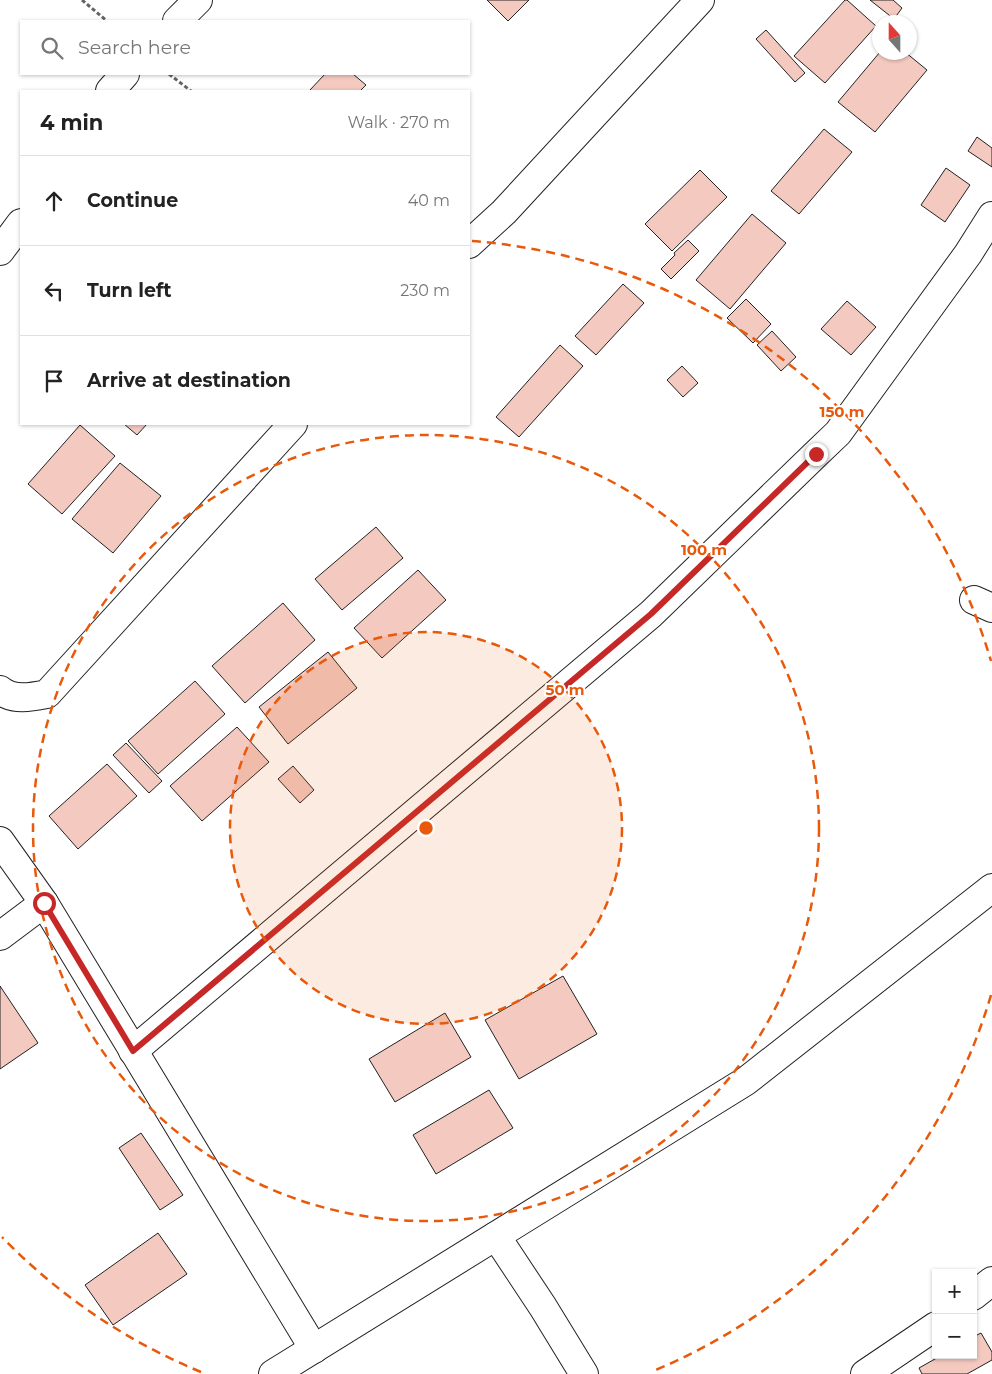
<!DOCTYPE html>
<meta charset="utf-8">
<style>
body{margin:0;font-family:Montserrat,sans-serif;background:#f2f2f2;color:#222}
.controls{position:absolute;right:15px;bottom:15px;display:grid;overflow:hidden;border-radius:0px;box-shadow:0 1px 4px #0004}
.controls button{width:45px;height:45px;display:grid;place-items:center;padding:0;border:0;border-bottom:1px solid #e0e0e0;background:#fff;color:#222;font:25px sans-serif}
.compass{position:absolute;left:872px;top:15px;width:45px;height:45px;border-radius:50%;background:#fff;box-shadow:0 1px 4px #0004;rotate:339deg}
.stop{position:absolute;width:15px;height:15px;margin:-11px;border:4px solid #c62828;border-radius:50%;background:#fff}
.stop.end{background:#c62828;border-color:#fff;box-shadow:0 1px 5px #0008}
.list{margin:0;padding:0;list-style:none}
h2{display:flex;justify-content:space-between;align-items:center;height:65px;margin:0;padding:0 20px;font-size:21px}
h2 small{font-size:16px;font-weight:400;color:#767676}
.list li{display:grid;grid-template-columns:32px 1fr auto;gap:15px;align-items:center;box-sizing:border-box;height:90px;padding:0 20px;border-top:1px solid #e0e0e0}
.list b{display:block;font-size:19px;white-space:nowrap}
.list em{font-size:16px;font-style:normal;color:#767676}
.icon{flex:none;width:28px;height:28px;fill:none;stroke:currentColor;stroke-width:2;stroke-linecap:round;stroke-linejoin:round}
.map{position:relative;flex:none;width:992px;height:1374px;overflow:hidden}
.search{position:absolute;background:#fff;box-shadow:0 1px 4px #0004;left:20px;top:20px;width:450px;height:55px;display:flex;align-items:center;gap:12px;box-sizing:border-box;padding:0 18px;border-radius:0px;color:#767676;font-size:19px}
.panel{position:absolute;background:#fff;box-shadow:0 1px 4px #0004;left:20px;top:90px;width:450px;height:335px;border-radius:0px}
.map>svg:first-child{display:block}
.building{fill:#f3c9c0;stroke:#222}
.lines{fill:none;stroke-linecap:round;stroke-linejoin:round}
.minor-casing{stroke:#222;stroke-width:30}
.path{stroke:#646464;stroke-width:3;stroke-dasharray:4 2.5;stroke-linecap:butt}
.minor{stroke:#fff;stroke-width:28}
.route{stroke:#c62828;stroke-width:6}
.ring{fill:none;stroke:#e8590c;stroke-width:2.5;stroke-dasharray:9 6}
.centre{fill:#e8590c;stroke:#fff;stroke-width:2.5}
.ring-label{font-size:15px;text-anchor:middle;font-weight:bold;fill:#e8590c;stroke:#fff;stroke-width:4;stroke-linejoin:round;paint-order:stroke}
</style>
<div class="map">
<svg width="992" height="1374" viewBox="0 0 992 1374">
<rect width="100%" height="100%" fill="#fff"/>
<g class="building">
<path d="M487,0H529L508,21Z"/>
<path d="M845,0H847L876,26L825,83L794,56Z"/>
<path d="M870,0H893L902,8L894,19Z"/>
<path d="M766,30L805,73L795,82L756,39Z"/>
<path d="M880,52H905L927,70L875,132L838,102Z"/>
<path d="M325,74H353L366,85L360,91H309Z"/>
<path d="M824,129L852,152L799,214L771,191Z"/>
<path d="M977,137L992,148V167L968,151Z"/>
<path d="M946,168L970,185L945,222L921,205Z"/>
<path d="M700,170L727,197L672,251L645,224Z"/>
<path d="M752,214L786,243L730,309L696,280Z"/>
<path d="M688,240L699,251L671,279L661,269L675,255L674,253Z"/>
<path d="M623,284L644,303L596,355L575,336Z"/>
<path d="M746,299L771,324L753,343L727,318Z"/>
<path d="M847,301L876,327L851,355L821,329Z"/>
<path d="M772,331L796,357L781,371L757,345Z"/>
<path d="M560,345L583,366L519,437L496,417Z"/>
<path d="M682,366L698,383L683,397L667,380Z"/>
<path d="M124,424H147L137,435Z"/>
<path d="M80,425L115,456L62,514L28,484Z"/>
<path d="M120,463L161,496L113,553L72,519Z"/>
<path d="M376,527L403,558L342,610L315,579Z"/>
<path d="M418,570L446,600L382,658L354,628Z"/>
<path d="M283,603L315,640L245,703L212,666Z"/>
<path d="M328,652L357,688L288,744L259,707Z"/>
<path d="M195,681L225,714L158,774L128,741Z"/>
<path d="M237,727L269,762L202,821L170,786Z"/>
<path d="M126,743L162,781L149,793L113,755Z"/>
<path d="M107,764L137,796L78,849L49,816Z"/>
<path d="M293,766L314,790L300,803L278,779Z"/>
<path d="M563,976L597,1034L519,1079L485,1020Z"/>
<path d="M0,986L38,1043L0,1069Z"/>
<path d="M445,1013L471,1057L395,1102L369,1059Z"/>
<path d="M489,1090L513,1128L436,1174L413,1135Z"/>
<path d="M141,1133L183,1195L160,1210L119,1148Z"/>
<path d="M158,1233L187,1274L113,1325L85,1285Z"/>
<path d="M981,1333L992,1352V1360L967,1374H922L919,1368L942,1355H973V1337Z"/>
</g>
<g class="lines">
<defs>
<g id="minor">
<path d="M177,21L198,0"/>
<path d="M110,91L125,74"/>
<path d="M469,244L504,212L700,0"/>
<path d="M0,251L21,223"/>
<path d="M974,600L992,608"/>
<path d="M0,690C13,701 32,697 47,694L293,424"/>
<path d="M0,841L44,903L314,1349"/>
<path d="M0,936L44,903"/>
<path d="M133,1051L651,614L816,454L838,433L968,254L992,216"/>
<path d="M496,1236L543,1307L584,1374"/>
<path d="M973,1296L992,1281"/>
<path d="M273,1374L746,1081L992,888"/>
<path d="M865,1374L936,1326"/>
</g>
</defs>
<use href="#minor" class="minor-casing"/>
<g class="path">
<path d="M82,0L107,21"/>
<path d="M169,74L191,91"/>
</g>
<use href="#minor" class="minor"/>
</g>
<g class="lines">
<path class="route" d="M44,903L133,1051L651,614L816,454"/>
</g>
<circle cx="426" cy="828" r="196" fill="#e8590c" fill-opacity=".12"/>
<g class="ring">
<circle cx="426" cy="828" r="196"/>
<circle cx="426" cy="828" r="393"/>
<path d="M991 995A589 589 0 0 1 651 1372M201 1372A589 589 0 0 1 2 1237M472 241A589 589 0 0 1 991 661"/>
</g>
<circle cx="426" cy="828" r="8" class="centre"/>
<g class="ring-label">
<text x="842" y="417">150 m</text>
<text x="704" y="555">100 m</text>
<text x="565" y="695">50 m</text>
</g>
</svg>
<div class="controls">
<button>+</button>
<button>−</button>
</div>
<svg class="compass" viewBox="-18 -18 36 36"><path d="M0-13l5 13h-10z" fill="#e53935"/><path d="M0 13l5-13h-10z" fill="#767676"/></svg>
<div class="stop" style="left:44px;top:903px"></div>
<div class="stop end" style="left:816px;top:454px"></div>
<div class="search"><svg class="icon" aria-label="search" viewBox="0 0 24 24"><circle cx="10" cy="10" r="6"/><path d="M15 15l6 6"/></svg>Search here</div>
<section class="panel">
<h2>4 min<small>Walk · 270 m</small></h2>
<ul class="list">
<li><svg class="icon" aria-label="ahead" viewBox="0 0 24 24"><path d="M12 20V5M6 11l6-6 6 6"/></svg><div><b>Continue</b></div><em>40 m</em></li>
<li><svg class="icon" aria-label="left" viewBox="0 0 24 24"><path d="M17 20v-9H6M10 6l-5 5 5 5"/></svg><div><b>Turn left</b></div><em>230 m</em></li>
<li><svg class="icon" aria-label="arrive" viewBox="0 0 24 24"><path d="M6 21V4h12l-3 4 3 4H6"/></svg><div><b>Arrive at destination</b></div></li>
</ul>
</section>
</div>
